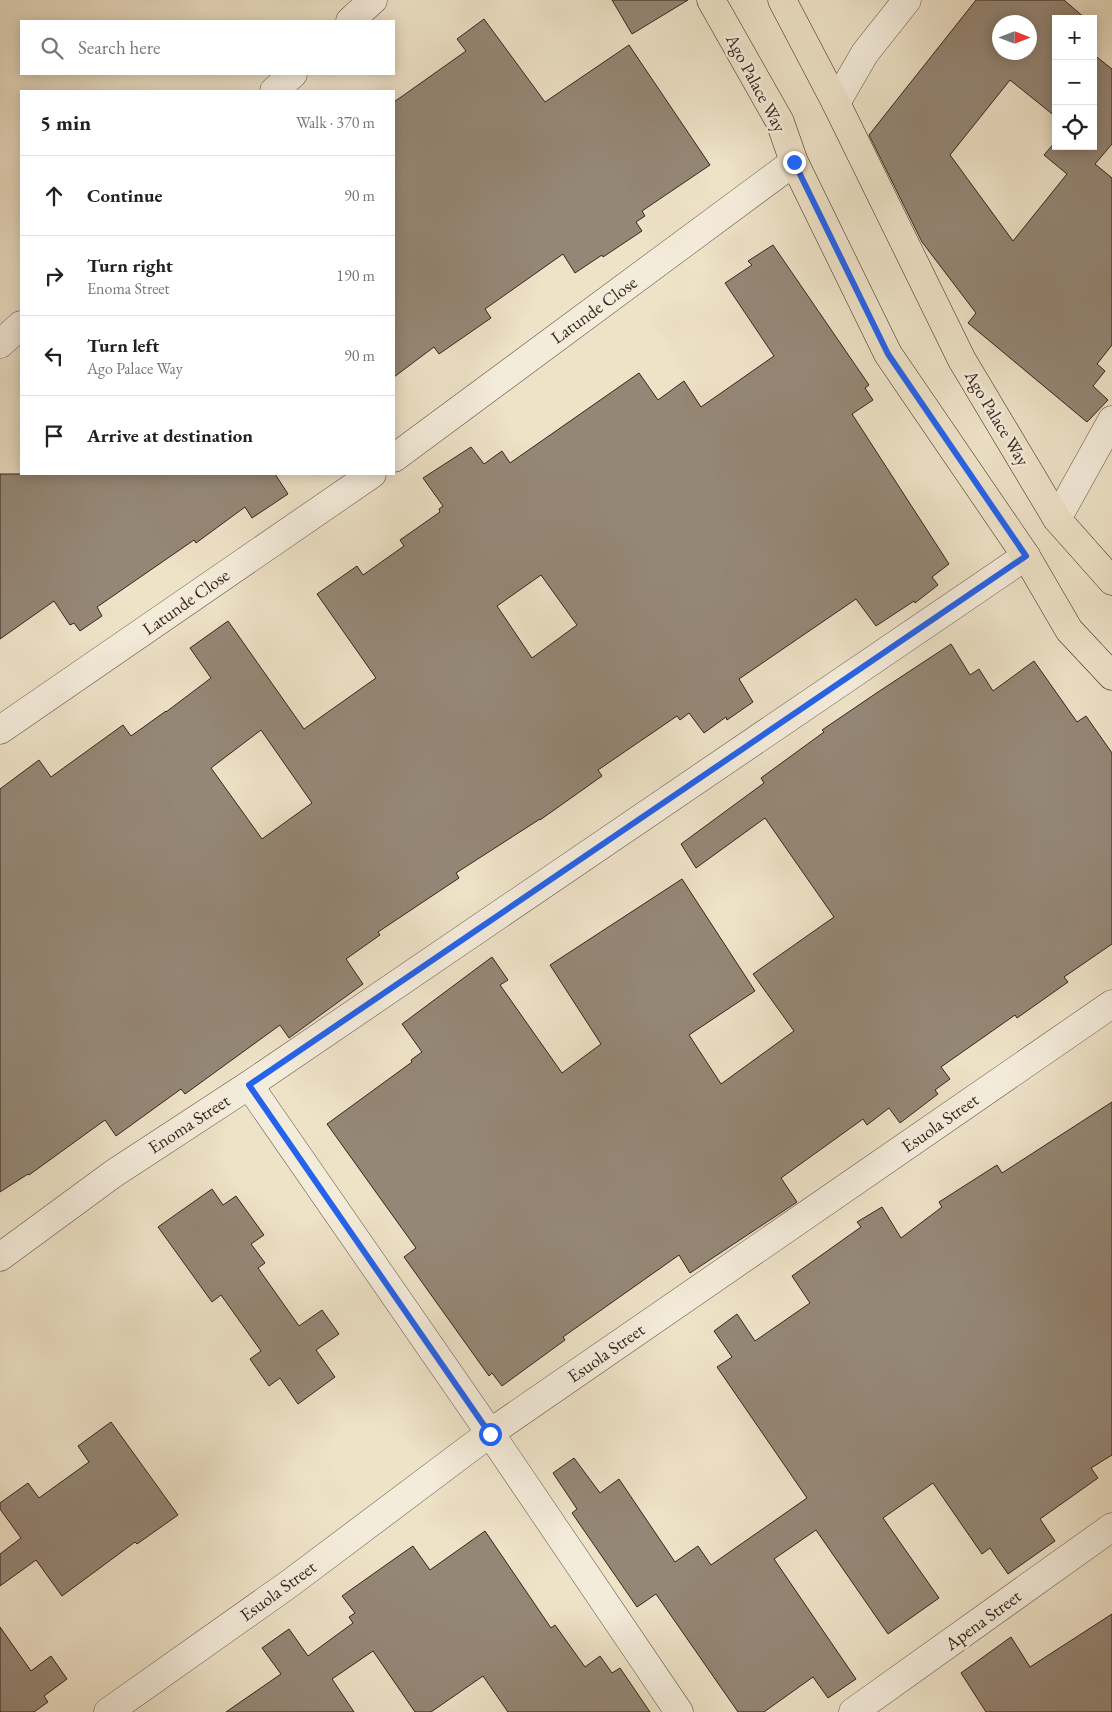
<!DOCTYPE html>
<meta charset="utf-8">
<style>
body{margin:0;font-family:"EB Garamond",serif;background:#f6f6f6;color:#222}
.controls{position:absolute;right:15px;top:15px;display:grid;overflow:hidden;border-radius:0px;box-shadow:0 2px 12px #0003}
.controls button{width:45px;height:45px;display:grid;place-items:center;padding:0;border:0;border-bottom:1px solid #e0e0e0;background:#fff;color:#222;font:25px sans-serif}
.compass{position:absolute;left:992px;top:15px;width:45px;height:45px;border-radius:50%;background:#fff;box-shadow:0 2px 12px #0003;rotate:90deg}
.stop{position:absolute;width:15px;height:15px;margin:-11px;border:4px solid #2563eb;border-radius:50%;background:#fff}
.stop.end{background:#2563eb;border-color:#fff;box-shadow:0 1px 5px #0008}
.list{margin:0;padding:0;list-style:none}
h2{display:flex;justify-content:space-between;align-items:center;height:65px;margin:0;padding:0 20px;font-size:21px}
h2 small{font-size:16px;font-weight:400;color:#767676}
.list li{display:grid;grid-template-columns:32px 1fr auto;gap:15px;align-items:center;box-sizing:border-box;height:80px;padding:0 20px;border-top:1px solid #e0e0e0}
.list b{display:block;font-size:19px;white-space:nowrap}
.list p{margin:0;font-size:16px;white-space:nowrap;color:#767676}
.list em{font-size:16px;font-style:normal;color:#767676}
.icon{flex:none;width:28px;height:28px;fill:none;stroke:currentColor;stroke-width:2;stroke-linecap:round;stroke-linejoin:round}
.map{position:relative;flex:none;width:1112px;height:1712px;overflow:hidden}
.search{position:absolute;background:#fff;box-shadow:0 2px 12px #0003;left:20px;top:20px;width:375px;height:55px;display:flex;align-items:center;gap:12px;box-sizing:border-box;padding:0 18px;border-radius:0px;color:#767676;font-size:19px}
.panel{position:absolute;background:#fff;box-shadow:0 2px 12px #0003;left:20px;top:90px;width:375px;height:385px;border-radius:0px}
.map>svg:first-child{display:block}
.building{fill:#958776;stroke:#35251e;fill-rule:evenodd}
.lines{fill:none;stroke-linecap:round;stroke-linejoin:round}
.minor-casing{stroke:#635448;stroke-width:29}
.major-casing{stroke:#35251e;stroke-width:29}
.minor{stroke:#f4ecdb;stroke-width:28}
.major{stroke:#eee2c7;stroke-width:28}
.route{stroke:#2563eb;stroke-width:6}
.labels{text-anchor:middle;stroke-width:5;stroke-linejoin:round;paint-order:stroke}
.street-label{font-size:18px;fill:#35251e;stroke:#f4ecdb}
</style>
<div class="map">
<svg width="1112" height="1712" viewBox="0 0 1112 1712">
<rect width="100%" height="100%" fill="#eee2c7"/>
<filter id="stains"><feTurbulence type="fractalNoise" baseFrequency=".004" numOctaves="4"/><feColorMatrix values="0 0 0 0 .2 0 0 0 0 .09 0 0 0 0 .02 0 0 0 .5 -.17"/></filter>
<radialGradient id="worn" r=".72"><stop offset=".6" stop-color="#630" stop-opacity="0"/><stop offset="1" stop-color="#630" stop-opacity=".3"/></radialGradient>
<g class="building">
<path d="M612,0H688L632,34Z"/>
<path d="M976,0H1064L1086,19H1056V117L1010,80L950,155L1013,241L1067,174L1044,155L1056,141V146H1093V54L1112,69V144L1095,164L1112,178V345L1097,364L1105,371L1093,386L1108,400L1087,422L968,323L976,313L922,242L869,135ZM1000,22H1030V52H1000Z"/>
<path d="M484,19L545,102L629,45L710,165L642,211L645,216L636,222L642,231L603,257L602,255L575,273L563,254L485,309L491,318L439,354L434,347L394,377V102L466,51L457,39Z"/>
<path d="M773,245L869,385L865,388L873,400L852,414L949,564L932,577L938,585L915,603L914,601L876,626L856,599L739,679L753,702L727,720L726,717L704,733L689,713L680,720L677,716L598,770L602,776L540,820V819L456,873L459,878L378,932L380,935L346,959L363,984L289,1038L280,1025L185,1094L181,1089L116,1136L105,1120L29,1175L28,1174L0,1192V789L39,760L51,777L123,725L131,736L166,711V712L211,678L190,648L228,621L304,729L376,678L317,594L357,566L363,575L404,546L400,540L440,512L439,509L443,506L423,478L471,447L484,464L502,451L510,463L639,373L658,400L684,381L701,407L774,356L725,283L752,265L748,261ZM541,575L577,625L532,658L497,606ZM261,730L312,803L262,839L211,768Z"/>
<path d="M0,474H275L288,494L252,518L245,507L196,543L194,540L97,607L102,616L80,631L74,623L70,625L54,601L0,639Z"/>
<path d="M951,644L970,675L979,669L993,691L1034,661L1077,722L1086,716L1112,753V944L1064,977L1068,982L1017,1018L1015,1015L941,1067L950,1079L935,1090L938,1094L900,1123L889,1108L867,1125L863,1119L781,1178L797,1202L690,1273L679,1255L563,1337L565,1340L502,1386L492,1373L489,1376L404,1257L416,1248L327,1124L412,1062L411,1060L422,1052L402,1024L492,957L508,980L500,985L562,1073L601,1044L550,965L682,879L755,991L689,1035L721,1084L794,1031L753,974L834,917L765,818L696,868L681,844L764,783L761,778L824,732L822,730L878,692Z"/>
<path d="M1112,1102V1455L1091,1468L1098,1478L1040,1519L1055,1541L1008,1574L990,1548L982,1554L933,1483L883,1518L939,1598L888,1634L816,1530L774,1559L856,1679L828,1698L813,1677L764,1712H738L656,1594L637,1607L572,1513L577,1509L553,1473L574,1458L600,1493L619,1479L675,1562L698,1546L711,1565L807,1498L717,1367L732,1357L714,1331L737,1314L755,1341L810,1303L792,1276L861,1227L857,1222L882,1207L901,1238L942,1207L939,1202L997,1165L1002,1173Z"/>
<path d="M212,1189L223,1205L236,1196L264,1235L251,1244L265,1263L258,1268L299,1326L322,1310L339,1334L316,1350L335,1377L298,1404L280,1378L269,1386L250,1359L261,1351L221,1295L212,1302L158,1227Z"/>
<path d="M111,1422L178,1515L137,1544L135,1542L62,1596L36,1560L0,1586V1554L21,1538L0,1509V1503L28,1483L39,1498L89,1462L78,1446Z"/>
<path d="M485,1531L551,1628L555,1625L585,1667L600,1656L612,1673L620,1668L650,1712H508L483,1676L431,1712H415L373,1651L332,1679L354,1712H226L281,1674L262,1648L289,1629L308,1656L353,1623L349,1617L355,1613L342,1596L400,1555L413,1546L430,1570Z"/>
<path d="M1112,1614V1712H986L961,1673L1011,1637L1030,1667Z"/>
<path d="M0,1627L31,1671L51,1656L67,1679L44,1696L48,1702L34,1712H0Z"/>
</g>
<g class="lines">
<defs>
<g id="minor">
<path d="M350,21L373,0"/>
<path d="M274,91L293,74"/>
<path d="M836,103L865,53L907,0"/>
<path d="M0,344L21,325"/>
<path d="M394,458L794,162"/>
<path d="M1057,519L1112,420"/>
<path d="M0,730L372,474"/>
<path d="M249,1085L490,1433L679,1712"/>
<path d="M0,1257L113,1174L249,1085L1026,556"/>
<path d="M108,1712L289,1584L490,1433L1112,1004"/>
<path d="M853,1712L1112,1527"/>
</g>
<g id="major">
<path d="M711,0L780,122L794,162L888,354L1026,556L1069,630L1112,676"/>
<path d="M782,0L836,103L962,360L1057,519L1112,581"/>
</g>
</defs>
<use href="#minor" class="minor-casing"/>
<use href="#major" class="major-casing"/>
<use href="#minor" class="minor"/>
<use href="#major" class="major"/>
</g>
<g class="lines">
<path class="route" d="M490,1434L249,1085L1026,556L888,354L794,162"/>
</g>
<g class="labels">
<g class="street-label">
<text transform="translate(756 83) rotate(62)" y="6">Ago Palace Way</text>
<text transform="translate(594 310) rotate(-36)" y="6">Latunde Close</text>
<text transform="translate(997 418) rotate(59)" y="6">Ago Palace Way</text>
<text transform="translate(186 602) rotate(-35)" y="6">Latunde Close</text>
<text transform="translate(940 1123) rotate(-35)" y="6">Esuola Street</text>
<text transform="translate(189 1124) rotate(-33)" y="6">Enoma Street</text>
<text transform="translate(606 1353) rotate(-35)" y="6">Esuola Street</text>
<text transform="translate(278 1591) rotate(-36)" y="6">Esuola Street</text>
<text transform="translate(983 1620) rotate(-36)" y="6">Apena Street</text>
</g>
</g>
<rect width="100%" height="100%" filter="url(#stains)"/>
<rect width="100%" height="100%" fill="url(#worn)"/>
</svg>
<div class="controls">
<button>+</button>
<button>−</button>
<button><svg class="icon" aria-label="locate" viewBox="0 0 24 24"><circle cx="12" cy="12" r="6"/><path d="M12 2v4M12 18v4M2 12h4M18 12h4"/></svg></button>
</div>
<svg class="compass" viewBox="-18 -18 36 36"><path d="M0-13l5 13h-10z" fill="#e53935"/><path d="M0 13l5-13h-10z" fill="#767676"/></svg>
<div class="stop" style="left:490px;top:1434px"></div>
<div class="stop end" style="left:794px;top:162px"></div>
<div class="search"><svg class="icon" aria-label="search" viewBox="0 0 24 24"><circle cx="10" cy="10" r="6"/><path d="M15 15l6 6"/></svg>Search here</div>
<section class="panel">
<h2>5 min<small>Walk · 370 m</small></h2>
<ul class="list">
<li><svg class="icon" aria-label="ahead" viewBox="0 0 24 24"><path d="M12 20V5M6 11l6-6 6 6"/></svg><div><b>Continue</b></div><em>90 m</em></li>
<li><svg class="icon" aria-label="right" viewBox="0 0 24 24"><path d="M7 20v-9h11M14 6l5 5-5 5"/></svg><div><b>Turn right</b><p>Enoma Street</p></div><em>190 m</em></li>
<li><svg class="icon" aria-label="left" viewBox="0 0 24 24"><path d="M17 20v-9H6M10 6l-5 5 5 5"/></svg><div><b>Turn left</b><p>Ago Palace Way</p></div><em>90 m</em></li>
<li><svg class="icon" aria-label="arrive" viewBox="0 0 24 24"><path d="M6 21V4h12l-3 4 3 4H6"/></svg><div><b>Arrive at destination</b></div></li>
</ul>
</section>
</div>
